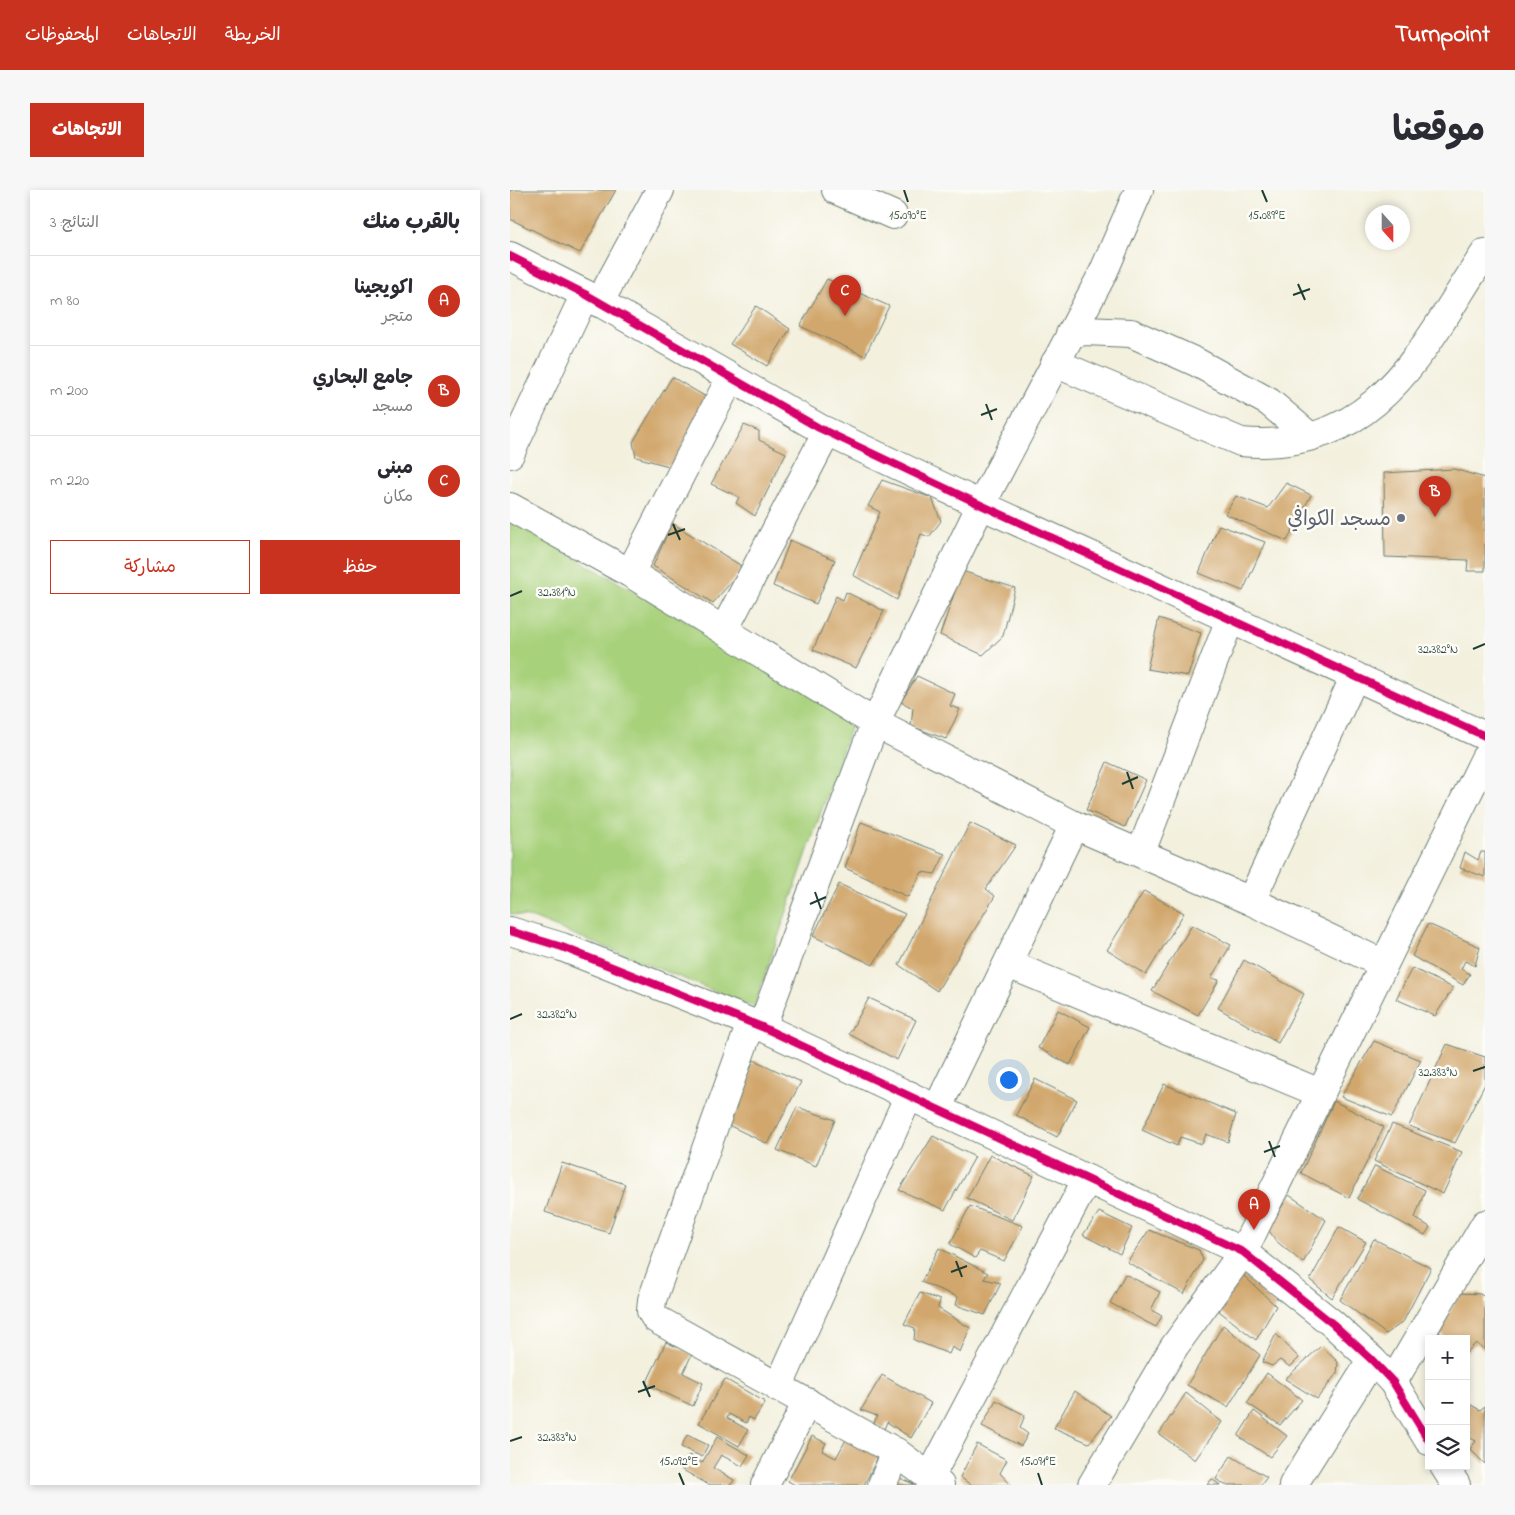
<!DOCTYPE html>
<html lang="ar">
<meta charset="utf-8">
<style>
body{margin:0;font-family:"Indie Flower","Playpen Sans Arabic",sans-serif;background:#f7f7f7;color:#2b2b33;direction:rtl}
.controls{position:absolute;right:15px;bottom:15px;display:grid;overflow:hidden;border-radius:0px;box-shadow:0 2px 8px #0003}
.controls button{width:45px;height:45px;display:grid;place-items:center;padding:0;border:0;border-bottom:1px solid #e1e1e2;background:#fff;color:#2b2b33;font:25px sans-serif}
.compass{position:absolute;left:855px;top:15px;width:45px;height:45px;border-radius:50%;background:#fff;box-shadow:0 2px 8px #0003;rotate:159deg}
.you{position:absolute;left:498px;top:889px;width:18px;height:18px;margin:-12px;border:4px solid #fff;border-radius:50%;background:#1a73e8;box-shadow:0 0 0 8px #1a73e833}
.badge{display:grid;place-items:center;width:32px;height:32px;border-radius:50%;background:#c8321e;color:#fff;font-size:16px;font-weight:700}
.pin{position:absolute;translate:-50% -41px;filter:drop-shadow(0 1px 2px #0008)}
.pin::after{content:'';position:absolute;top:26px;width:18px;height:15px;background:inherit;clip-path:polygon(0 0,100% 0,50% 100%)}
.list{margin:0;padding:0;list-style:none}
h2{display:flex;justify-content:space-between;align-items:center;height:65px;margin:0;padding:0 20px;font-size:21px}
h2 small{font-size:16px;font-weight:400;color:#7c7c81}
.list li{display:grid;grid-template-columns:32px 1fr auto;gap:15px;align-items:center;box-sizing:border-box;height:90px;padding:0 20px;border-top:1px solid #e1e1e2}
.list b{display:block;font-size:19px;white-space:nowrap}
.list p{margin:0;font-size:16px;white-space:nowrap;color:#7c7c81}
.list em{font-size:16px;font-style:normal;color:#7c7c81}
.actions{display:flex;gap:10px;padding:15px 20px}
.actions a{flex:1;padding:11px 0;border:1px solid #c8321e;border-radius:0px;text-align:center;font-size:18px;color:#c8321e}
.actions .main{background:#c8321e;color:#fff}
.icon{flex:none;width:28px;height:28px;fill:none;stroke:currentColor;stroke-width:2;stroke-linecap:round;stroke-linejoin:round}
.map{position:relative;flex:none;width:975px;height:1295px;overflow:hidden;direction:ltr;border-radius:0px}
header{display:flex;align-items:center;gap:30px;box-sizing:border-box;height:70px;padding:0 25px;background:#c8321e;color:#fff}
header strong{font-size:24px}
nav{display:flex;gap:28px;margin-inline-start:auto;font-size:18px}
.intro{display:flex;align-items:center;justify-content:space-between;box-sizing:border-box;height:120px;padding:0 30px}
h1{margin:0;font-size:35px}
.button{padding:12px 22px;border-radius:0px;background:#c8321e;color:#fff;font-size:18px;font-weight:700}
main{display:flex;gap:30px;padding:0 30px}
aside{flex:1;background:#fff;border-radius:0px;box-shadow:0 2px 8px #0003}
.map>svg:first-child{display:block}
.green{fill:#a8d17c;stroke:#648758}
.building{fill:#d1a76d}
.lines{fill:none;stroke-linecap:round;stroke-linejoin:round}
.minor-casing{stroke:#697c70;stroke-width:30}
.minor{stroke:#fff;stroke-width:28}
.cycleway-casing{stroke:#fdfcf7;stroke-width:11}
.cycleway{stroke:#d6006c;stroke-width:8}
.ticks{fill:none;stroke:#1f3d34;stroke-width:2}
.worship-dot{fill:#6b7280;stroke:#fdfcf7;stroke-width:2}
.labels{text-anchor:middle;stroke-width:5;stroke-linejoin:round;paint-order:stroke}
.worship-label{font-size:20px;fill:#5b616d;stroke:#fdfcf7;text-anchor:end}
.ticks-label{font-size:12px;text-anchor:middle;fill:#1f3d34;stroke:#fdfcf7;stroke-width:5;stroke-linejoin:round;paint-order:stroke}
</style>
<header>
<strong>Turnpoint</strong>
<nav><a>الخريطة</a><a>الاتجاهات</a><a>المحفوظات</a></nav>
</header>
<div class="intro"><h1>موقعنا</h1><a class="button">الاتجاهات</a></div>
<main>
<div class="map">
<svg width="975" height="1295" viewBox="0 0 975 1295">
<rect width="100%" height="100%" fill="#fdfcf7"/>
<filter id="ink" filterUnits="userSpaceOnUse"><feTurbulence type="fractalNoise" baseFrequency=".02" numOctaves="2"/><feDisplacementMap in="SourceGraphic" scale="10" xChannelSelector="R" yChannelSelector="G"/><feConvolveMatrix kernelMatrix="1 2 1 2 8 2 1 2 1" color-interpolation-filters="sRGB"/></filter>
<filter id="wash" filterUnits="userSpaceOnUse"><feTurbulence type="fractalNoise" baseFrequency=".0096" numOctaves="4" result="noise"/><feDisplacementMap in="SourceGraphic" scale="20" xChannelSelector="R" yChannelSelector="G"/><feGaussianBlur stdDeviation="1.12" result="paint"/><feColorMatrix in="noise" values="0 0 0 0 0 0 0 0 0 0 0 0 0 0 0 0 0 1.4 0 .05"/><feComposite in="paint" operator="in"/></filter>
<g filter="url(#wash)">
<rect width="100%" height="100%" fill="#f3f0de"/>
<path class="green" d="M0,331L344,526L244,817L23,728L0,724Z"/>
<g id="blocks">
<g class="building">
<path d="M0,0H106L70,63L0,29Z"/>
<path d="M317,89L379,116L355,166L290,136Z"/>
<path d="M246,116L280,139L257,176L220,154Z"/>
<path d="M162,187L198,208L162,277L126,267L123,252Z"/>
<path d="M234,235L249,241V250L276,263L245,326L226,313L229,307L201,294Z"/>
<path d="M944,279L975,288V381H957L958,370L875,367L874,283Z"/>
<path d="M372,290L422,308L431,331L419,347L411,344L387,410L343,385L370,322L358,316Z"/>
<path d="M776,293L801,305L777,351L715,324L726,306L758,318Z"/>
<path d="M162,333L230,375V382L203,413L143,376Z"/>
<path d="M709,335L755,352L733,401L689,383Z"/>
<path d="M280,350L325,370L306,414L263,396Z"/>
<path d="M452,381L505,398L493,446L473,465L430,445Z"/>
<path d="M336,402L374,421L346,478L303,460L326,406L333,410Z"/>
<path d="M649,428L691,443L678,486L637,479Z"/>
<path d="M407,486L445,504L440,516L450,519L436,549L401,536L403,518L391,512Z"/>
<path d="M597,572L636,590L615,637L576,620Z"/>
<path d="M351,632L435,664L425,684L412,682L398,707L335,678Z"/>
<path d="M460,633L506,655L476,699L485,706L427,801L389,775Z"/>
<path d="M955,662L968,670L971,662H975V687L950,678Z"/>
<path d="M329,694L395,724L363,775L303,746Z"/>
<path d="M634,701L674,723L636,785L597,760Z"/>
<path d="M918,734L970,757L965,776L955,771L951,779L960,784L953,795L902,766Z"/>
<path d="M682,735L721,755L701,788L709,790L688,825L642,801Z"/>
<path d="M734,770L794,804L768,853L708,818Z"/>
<path d="M902,778L943,798L925,826L886,809Z"/>
<path d="M359,808L406,830L387,870L339,844Z"/>
<path d="M548,820L580,837L560,875L528,858Z"/>
<path d="M864,851L911,870L882,927L831,907Z"/>
<path d="M937,854L975,867V894L945,953L899,936Z"/>
<path d="M244,870L291,892L258,954L214,933Z"/>
<path d="M525,889L567,910L547,947L506,925Z"/>
<path d="M654,894L726,924L718,952L696,944L692,954L670,947L667,956L632,940Z"/>
<path d="M824,911L874,937L839,1008L791,983Z"/>
<path d="M287,917L325,930L306,976L267,960Z"/>
<path d="M882,934L952,962L933,1004L864,971Z"/>
<path d="M423,946L465,967L435,1020L389,1000Z"/>
<path d="M480,965L524,986L502,1030L457,1008Z"/>
<path d="M52,973L115,994L99,1043L35,1022Z"/>
<path d="M865,976L915,1000L905,1028L920,1037L915,1045L847,1009Z"/>
<path d="M779,1005L816,1030L793,1073L766,1051L758,1039Z"/>
<path d="M460,1016L513,1036L494,1071L470,1061L465,1068L440,1054Z"/>
<path d="M589,1022L622,1038L610,1064L573,1045Z"/>
<path d="M829,1037L856,1052L822,1108L800,1090Z"/>
<path d="M639,1040L689,1060L693,1070L674,1104L617,1072Z"/>
<path d="M864,1049L921,1078L893,1132L876,1144L830,1110Z"/>
<path d="M429,1058L478,1083L474,1089L491,1093L475,1125L446,1115L448,1107L411,1092Z"/>
<path d="M615,1084L650,1102L641,1120L652,1126L646,1137L600,1113Z"/>
<path d="M733,1085L766,1116L746,1150L709,1121Z"/>
<path d="M410,1103L430,1110L428,1118L460,1138L450,1162L442,1157L439,1164L404,1150L405,1138L394,1134Z"/>
<path d="M950,1103L970,1104L975,1107V1160L966,1153L956,1163V1149H937L929,1142Z"/>
<path d="M713,1135L750,1165L718,1217L677,1195Z"/>
<path d="M766,1144L789,1168L780,1177L770,1170L762,1176L752,1172Z"/>
<path d="M156,1152L182,1164L173,1183L193,1193L183,1216L136,1194Z"/>
<path d="M811,1156L828,1172L827,1183L807,1209L775,1189Z"/>
<path d="M757,1183L792,1210L770,1235L737,1213Z"/>
<path d="M372,1185L421,1213L401,1248L377,1232L374,1239L364,1233L367,1226L351,1220Z"/>
<path d="M215,1189L255,1212L244,1230L239,1227L236,1233L219,1224L217,1228L238,1240L229,1256L189,1233Z"/>
<path d="M565,1201L601,1226L579,1253L544,1238Z"/>
<path d="M676,1203L712,1232L685,1270L649,1244Z"/>
<path d="M486,1210L515,1225L510,1238L518,1244L511,1256L472,1236Z"/>
<path d="M956,1212L970,1220L975,1216V1274L960,1259L966,1251L956,1246Z"/>
<path d="M744,1221L777,1246L760,1267L728,1246Z"/>
<path d="M177,1245L198,1255L192,1267L171,1257Z"/>
<path d="M302,1246L316,1253L312,1261L326,1268L337,1248L369,1265L354,1295H285L278,1291Z"/>
<path d="M207,1247L239,1265L232,1276L211,1265L203,1278L224,1290L221,1295H199L171,1279L179,1265L192,1273Z"/>
<path d="M467,1254L497,1270L490,1283L501,1295H461L450,1287Z"/>
<path d="M721,1266L757,1287L751,1295H715L706,1289Z"/>
<path d="M382,1285L406,1295H378Z"/>
<path d="M702,1289L710,1295H697Z"/>
</g>
</g>
</g>
<g filter="url(#ink)">
<use href="#blocks" fill-opacity="0" stroke="#697c70" stroke-width="1"/>
<g class="lines">
<defs>
<g id="minor">
<path d="M326,0L383,25"/>
<path d="M0,66L75,104L309,238L471,315L975,546"/>
<path d="M89,113L150,0"/>
<path d="M560,144L575,141L621,143L686,172L759,212L799,246"/>
<path d="M545,173L731,252C868,264 911,159 975,63"/>
<path d="M0,264L75,104"/>
<path d="M0,317L120,383L365,533L564,635L741,711L873,774"/>
<path d="M120,383L220,189"/>
<path d="M214,440L317,242"/>
<path d="M631,662L720,429"/>
<path d="M741,711L845,486"/>
<path d="M0,741L52,757L252,837L733,1062L823,1134L862,1170L883,1192L919,1251"/>
<path d="M498,774L810,903"/>
<path d="M241,833L142,1110L141,1121L146,1129L386,1262L430,1295"/>
<path d="M252,837L365,533L471,315L593,83L629,0"/>
<path d="M427,919L564,635"/>
<path d="M883,1192L975,1034"/>
<path d="M268,1198L399,905"/>
<path d="M934,1276L946,1295"/>
<path d="M419,1289L577,989"/>
<path d="M255,1295L297,1212"/>
<path d="M372,1295L386,1262"/>
<path d="M582,1295L664,1157L733,1062L975,568"/>
<path d="M783,1295L862,1170"/>
</g>
</defs>
<use href="#minor" class="minor-casing"/>
<use href="#minor" class="minor"/>
<defs>
<g id="cycleway">
<path d="M0,66L75,104L309,238L471,315L975,546"/>
<path d="M0,741L52,757L252,837L733,1062L823,1134L862,1170L883,1192L919,1251"/>
</g>
</defs>
<use href="#cycleway" class="cycleway-casing"/>
<use href="#cycleway" class="cycleway"/>
</g>
</g>
<path class="ticks" d="M394,0L398,12M752,0L757,12M788,94L795,110M783,105L800,99M476,214L482,230M471,225L487,219M163,334L170,350M158,345L175,339M0,406L12,401M963,459L975,454M617,582L623,599M612,594L628,587M305,702L311,719M300,714L316,707M0,829L12,824M963,881L975,877M759,951L765,967M754,962L770,956M446,1071L452,1087M441,1082L457,1076M133,1191L140,1207M128,1202L145,1196M0,1251L12,1247M169,1283L174,1295M528,1283L532,1295"/>
<circle class="worship-dot" cx="891" cy="328" r="5"/>
<g class="labels">
<g class="worship-label">
<text x="881" y="335">مسجد الكوافي</text>
</g>
</g>
<g class="ticks-label">
<text x="398" y="29">15.090°E</text>
<text x="757" y="29">15.089°E</text>
<text x="47" y="406">32.381°N</text>
<text x="928" y="463">32.382°N</text>
<text x="47" y="828">32.382°N</text>
<text x="928" y="886">32.383°N</text>
<text x="47" y="1251">32.383°N</text>
<text x="169" y="1275">15.092°E</text>
<text x="528" y="1275">15.091°E</text>
</g>
</svg>
<div class="controls">
<button>+</button>
<button>−</button>
<button><svg class="icon" aria-label="layers" viewBox="0 0 24 24"><path d="M12 4l9 5-9 5-9-5zM3 14l9 5 9-5"/></svg></button>
</div>
<svg class="compass" viewBox="-18 -18 36 36"><path d="M0-13l5 13h-10z" fill="#e53935"/><path d="M0 13l5-13h-10z" fill="#7c7c81"/></svg>
<div class="you"></div>
<div class="pin badge" style="left:744px;top:1040px">A</div>
<div class="pin badge" style="left:925px;top:327px">B</div>
<div class="pin badge" style="left:335px;top:126px">C</div>
</div>
<aside>
<h2>بالقرب منك<small>النتائج: 3</small></h2>
<ul class="list">
<li><span class="badge">A</span><div><b>اكويجينا</b><p>متجر</p></div><em>80 m</em></li>
<li><span class="badge">B</span><div><b>جامع البحاري</b><p>مسجد</p></div><em>200 m</em></li>
<li><span class="badge">C</span><div><b>مبنى</b><p>مكان</p></div><em>220 m</em></li>
</ul>
<div class="actions"><a class="main">حفظ</a><a>مشاركة</a></div>
</aside>
</main>
